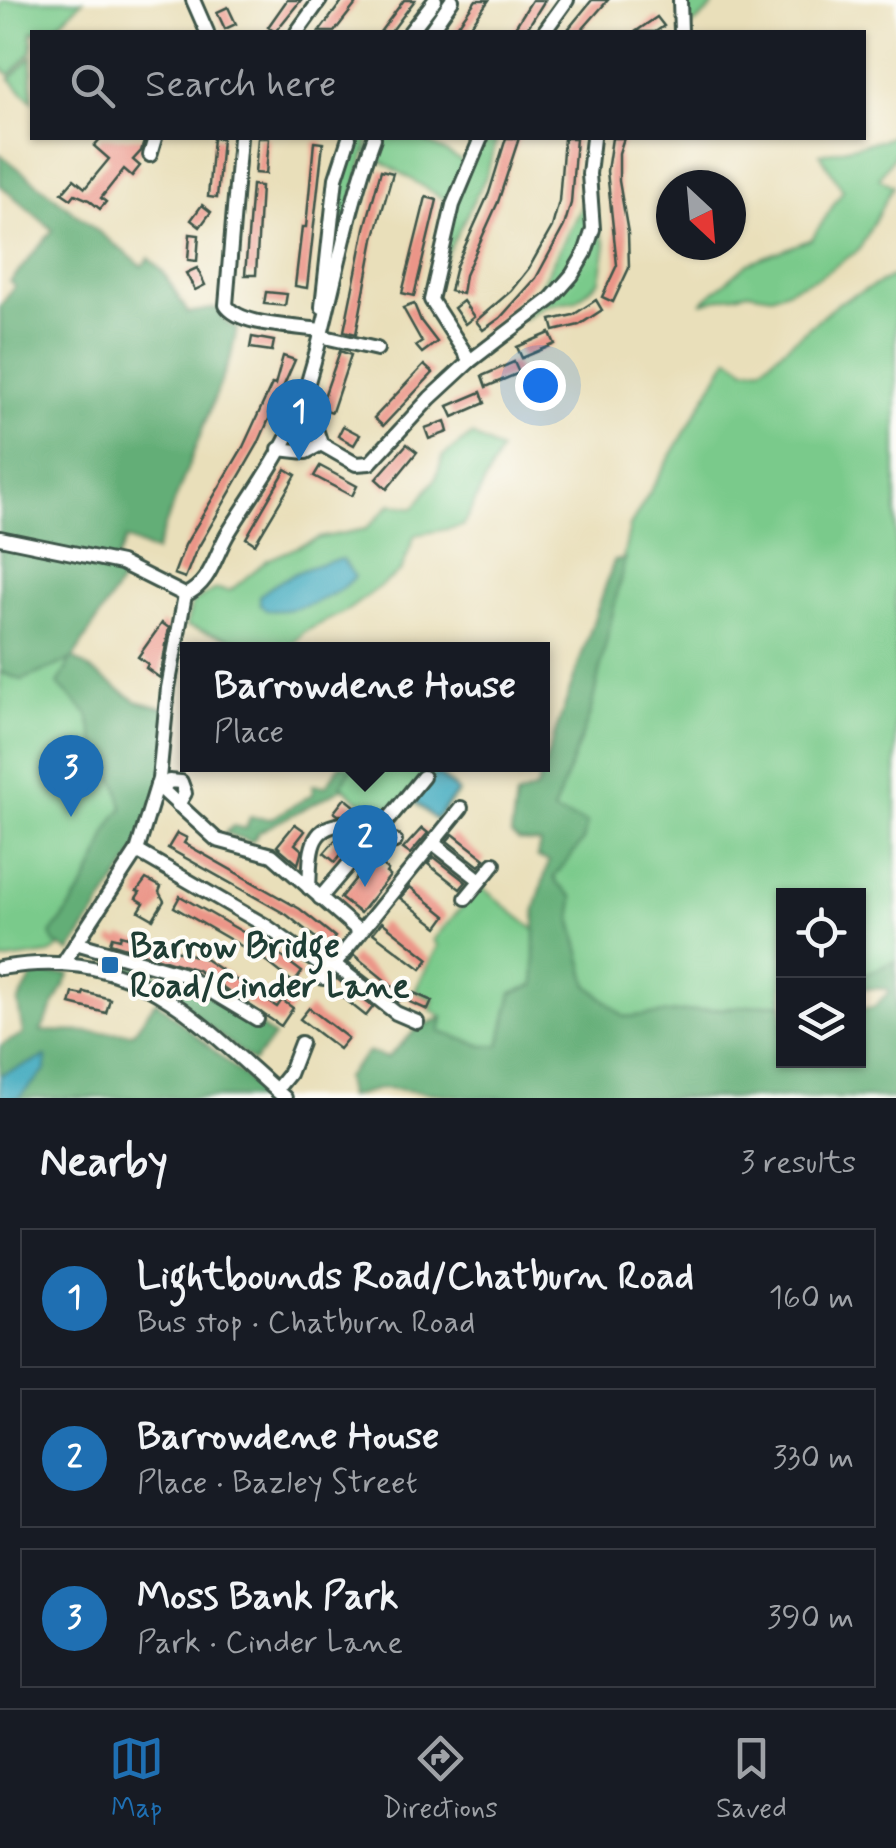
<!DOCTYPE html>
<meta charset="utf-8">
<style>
body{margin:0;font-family:Mynerve,sans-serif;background:#242831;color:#f1f3f6}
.controls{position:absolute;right:30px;bottom:30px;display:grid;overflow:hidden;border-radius:0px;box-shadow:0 2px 8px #0004}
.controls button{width:90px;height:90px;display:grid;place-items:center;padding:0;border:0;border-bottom:2px solid #363941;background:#171b24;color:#f1f3f6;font:50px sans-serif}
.compass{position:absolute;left:656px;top:170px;width:90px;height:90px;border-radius:50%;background:#171b24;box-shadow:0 2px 8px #0004;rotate:154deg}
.you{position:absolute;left:540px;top:385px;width:35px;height:35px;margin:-25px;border:8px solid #fff;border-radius:50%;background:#1a73e8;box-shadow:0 0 0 15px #1a73e833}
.badge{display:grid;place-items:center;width:65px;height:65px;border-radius:50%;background:#1f6fb2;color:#fff;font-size:32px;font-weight:700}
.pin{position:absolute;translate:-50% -82px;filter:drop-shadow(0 2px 5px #0008)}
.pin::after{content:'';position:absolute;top:52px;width:35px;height:30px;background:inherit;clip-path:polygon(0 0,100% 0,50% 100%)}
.popup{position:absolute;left:180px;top:642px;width:370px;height:130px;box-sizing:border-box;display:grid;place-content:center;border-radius:0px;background:#171b24;filter:drop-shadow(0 2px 8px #0005);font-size:32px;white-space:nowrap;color:#9ea1a6}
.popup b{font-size:38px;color:#f1f3f6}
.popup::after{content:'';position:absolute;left:50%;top:100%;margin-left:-20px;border:20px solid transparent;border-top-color:#171b24}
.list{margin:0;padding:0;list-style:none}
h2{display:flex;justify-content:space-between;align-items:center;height:130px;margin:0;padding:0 40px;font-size:42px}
h2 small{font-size:32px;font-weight:400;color:#9ea1a6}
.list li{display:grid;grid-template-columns:65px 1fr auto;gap:30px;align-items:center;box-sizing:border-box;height:140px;margin:0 20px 20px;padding:0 20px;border:2px solid #363941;border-radius:0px}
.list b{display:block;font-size:38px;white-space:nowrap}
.list p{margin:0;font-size:32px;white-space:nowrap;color:#9ea1a6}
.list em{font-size:32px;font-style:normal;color:#9ea1a6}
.icon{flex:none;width:55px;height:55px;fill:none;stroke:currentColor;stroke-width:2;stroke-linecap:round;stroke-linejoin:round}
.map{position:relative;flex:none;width:896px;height:1098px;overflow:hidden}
.search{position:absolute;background:#171b24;box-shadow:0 2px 8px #0004;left:30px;right:30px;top:30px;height:110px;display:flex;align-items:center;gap:25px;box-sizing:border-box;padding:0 35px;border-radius:0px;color:#9ea1a6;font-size:38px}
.sheet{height:610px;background:#171b24}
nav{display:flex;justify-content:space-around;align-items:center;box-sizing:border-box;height:140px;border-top:2px solid #363941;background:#171b24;font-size:28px;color:#9ea1a6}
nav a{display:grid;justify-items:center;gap:5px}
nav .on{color:#1f6fb2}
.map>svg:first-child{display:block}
.green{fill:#7aca8b;stroke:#4c8460;stroke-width:2.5}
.forest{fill:#63ae77;stroke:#417656;stroke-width:2.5}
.water{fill:#3ea9be;stroke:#2e7379;stroke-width:2.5}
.building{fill:#eb9588}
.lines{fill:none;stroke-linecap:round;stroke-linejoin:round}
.minor-casing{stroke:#3d5548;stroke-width:18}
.minor{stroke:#fff;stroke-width:12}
.poi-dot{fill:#1f6fb2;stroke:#fdfcf7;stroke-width:4}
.labels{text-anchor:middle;stroke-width:8;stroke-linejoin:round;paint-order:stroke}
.poi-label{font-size:35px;font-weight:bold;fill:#1f3d34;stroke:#fdfcf7;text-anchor:start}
</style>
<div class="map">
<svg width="896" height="1098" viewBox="0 0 896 1098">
<rect width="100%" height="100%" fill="#fdfcf7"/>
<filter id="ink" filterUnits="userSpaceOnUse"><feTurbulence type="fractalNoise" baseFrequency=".01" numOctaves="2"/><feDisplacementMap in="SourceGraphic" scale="20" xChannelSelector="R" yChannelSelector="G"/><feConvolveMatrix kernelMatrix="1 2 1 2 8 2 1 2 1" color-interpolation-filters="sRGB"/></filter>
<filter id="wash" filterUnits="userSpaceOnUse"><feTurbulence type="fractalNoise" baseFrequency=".0048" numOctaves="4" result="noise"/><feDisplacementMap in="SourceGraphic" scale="40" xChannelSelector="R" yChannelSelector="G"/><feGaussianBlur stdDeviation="2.25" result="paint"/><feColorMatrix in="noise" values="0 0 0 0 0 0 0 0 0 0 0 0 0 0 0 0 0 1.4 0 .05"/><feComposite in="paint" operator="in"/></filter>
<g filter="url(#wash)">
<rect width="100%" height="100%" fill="#e9dfba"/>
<g class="green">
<path d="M4,0H83L51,32H32V51L10,75L0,66V2Z"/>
<path d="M685,0H715L712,8L687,30Z"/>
<path d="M32,56V101L10,79Z"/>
<path d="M896,133V153L879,178L893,186L859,250L819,277L772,296L748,292L701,303L748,263L812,239L843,190L820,154L886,139Z"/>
<path d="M353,138H369L330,286L342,175Z"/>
<path d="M375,138H419L468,164L483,138H497L486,176L435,278L454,205L368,153Z"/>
<path d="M591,188L593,217L606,245L600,280L577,300L543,306L522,321Z"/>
<path d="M896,275V961L859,977L858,896H784L783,1003L624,1017L588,985L572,921L573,897L557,884L554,877L557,871L552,813L590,714L630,526L729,357L746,369L762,367L838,303Z"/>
<path d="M472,435L500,451L463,526L415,535L401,571L348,610L304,632L288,649H269L186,626L192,603L216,589L230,591L267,560L319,538L366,529L391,504L414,508L436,478L443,456Z"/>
<path d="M73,658L136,701L152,784L70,941L49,954L0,961V672L22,680Z"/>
<path d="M354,765H424L433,772L436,770L459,792L436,821L411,799L389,826L341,785Z"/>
<path d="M480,886L535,930V985L512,993L500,1045L484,1046L440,1032L443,1017L430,1009L434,1000L415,991L438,946L433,940Z"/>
</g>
<g class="forest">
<path d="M0,154L142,266L149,258L164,273L188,313L217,308L227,323L237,328L231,356L155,552L126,539L114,566L127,573L73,658L136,701L174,711L169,766L137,851L70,952L54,943L51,934C70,910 86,887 98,858C106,838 107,824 123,808L117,785L98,752L88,715L58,684L71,660L22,680L0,672V307L15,286L10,282L53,230L0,185Z"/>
<path d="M625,559L590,714L553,812L587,823L583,841L554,877L557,884L573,897L572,921L588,985L624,1017L783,1003L784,1060H858L859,1009L874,1007L889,992L887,989L861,988L863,975L896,961V1098H475L384,1088L348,1097L345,1078L368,1052L387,1058L419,1027L443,1017L440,1032L483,1046L500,1045L512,993L535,985V909L549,861L537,857L540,843L519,841L511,835L516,797L536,789L614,561Z"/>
<path d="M340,765H354L341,785L343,788L259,832L252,842L225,833L233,826L246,829L250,817L270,819L313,794L312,785L326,786Z"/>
<path d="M107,959C170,975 224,996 274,1037L253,1062L163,990Z"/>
<path d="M34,974H70L41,1031L133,1033L156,1001L269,1098H18L46,1070L45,1057L0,1075V1046L23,1034L18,1003Z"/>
</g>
<g class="water">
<path d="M342,559L355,577C333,599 297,613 266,610L260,604V595C286,575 309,565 342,559Z"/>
<path d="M437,774L457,792L435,819L414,800Z"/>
<path d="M46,1057V1070L18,1098H0V1075Z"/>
</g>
<g id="blocks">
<g class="building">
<path d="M287,0H301L275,32L268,27Z"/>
<path d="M343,0H359L334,32H319Z"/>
<path d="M404,0H415L391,32H380Z"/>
<path d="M476,0H489L466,32H453Z"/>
<path d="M532,0H545L525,32H512Z"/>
<path d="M592,0H608L580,32H575L569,28Z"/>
<path d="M228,7L236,24L225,29L217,12Z"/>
<path d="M657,17L664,26L655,32H635Z"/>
<path d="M101,138H145L141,151L133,160L140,166L132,176L124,169L101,198L106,202L100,209L89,200L75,194L71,199L62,193L74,179L85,188L109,159L94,146Z"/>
<path d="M213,138H222L217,198L208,197Z"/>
<path d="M258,138H269L266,174L255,173Z"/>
<path d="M506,138H519L498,202L465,275L462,294L450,291L456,266L489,193Z"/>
<path d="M564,138H576L571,203L564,226L536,278L500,318L483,330L476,321L511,291L529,268L552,227L559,201Z"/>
<path d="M612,138H624L619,153V181L628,233L629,268L613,302L602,297L617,265L607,171Z"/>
<path d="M314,142L323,143L307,288L295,286L302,227H306Z"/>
<path d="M381,170L393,173L374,239L356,334L344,331L365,228Z"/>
<path d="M252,185L261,186L256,275H245Z"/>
<path d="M426,197L437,200L414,296L402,293Z"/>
<path d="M202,205L211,212L200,227L191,220Z"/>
<path d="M190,234L199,235L197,261L188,260Z"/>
<path d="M197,268L205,285L195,290L186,273Z"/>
<path d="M266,292L287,294L285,306L264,304Z"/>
<path d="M596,300L602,310L579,325L554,331L551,320L573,315Z"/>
<path d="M463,301L474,317L465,324L454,308Z"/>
<path d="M414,304L421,321L437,342L422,353L416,346L422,342L403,308Z"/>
<path d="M550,333L555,344L522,358L517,347Z"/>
<path d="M252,337L274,341L272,351L250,348Z"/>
<path d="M340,351L351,355L332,412L320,408Z"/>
<path d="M283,356L295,360L258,444L195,553L185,578L174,574L185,545L243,447L272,384L275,385Z"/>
<path d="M514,362L519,373L486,387L482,376Z"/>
<path d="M424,365L433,373L383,426L374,418Z"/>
<path d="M481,392L485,403L453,417L448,406Z"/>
<path d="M445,421L448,432L429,439L425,428Z"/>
<path d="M343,426L360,435L354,445L338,436Z"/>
<path d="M407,444L417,452L387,489L376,479Z"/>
<path d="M320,466L357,486L352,496L314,476Z"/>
<path d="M286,469L296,475L255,544L246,538Z"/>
<path d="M162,623L169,628L160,678L146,668L148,664L138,657Z"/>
<path d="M345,798L366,815L361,822L351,815H338L334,812Z"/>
<path d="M295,824L305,831L295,844L302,850L298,864L277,846Z"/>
<path d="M422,828L428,833L410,854L403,849Z"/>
<path d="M177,833L187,838L184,843L300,909L335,937L327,947L287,915L168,848Z"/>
<path d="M453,834L485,859L479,866L447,841Z"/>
<path d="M340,835L350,843L335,862L324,853Z"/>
<path d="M434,857L466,882L460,889L428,864Z"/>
<path d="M376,860L388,870L386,873L390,876L360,913L340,898L370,861L373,863Z"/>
<path d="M146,879L161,887L159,892L164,901L153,919L139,911L144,903L136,898L140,892L137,891Z"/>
<path d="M410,887L446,916L438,927L400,898Z"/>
<path d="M180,896L269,947L302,972L294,983L262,958L174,907Z"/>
<path d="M382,922L429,959L421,969L373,933Z"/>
<path d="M121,935L203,958L277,1007L282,1000L293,1008L281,1026L197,970L110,943L112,937L120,939Z"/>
<path d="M354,955L403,995L398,1002L348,963Z"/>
<path d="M336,978L373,1007L366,1016L328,986Z"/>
<path d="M84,992L110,999L106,1013L70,1004L73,993L83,995Z"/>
<path d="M414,993L432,1001L428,1010L410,1002Z"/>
<path d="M309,1008L348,1038L339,1049L300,1019Z"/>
</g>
</g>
</g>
<g filter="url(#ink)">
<use href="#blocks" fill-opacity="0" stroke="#3d5548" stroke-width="2.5"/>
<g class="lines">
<defs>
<g id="minor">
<path d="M193,0L207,32"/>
<path d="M680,0L681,32"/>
<path d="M297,32L320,0"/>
<path d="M410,32L435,0"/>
<path d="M430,32L452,0"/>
<path d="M544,32L567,0"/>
<path d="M240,138L226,305C239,326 295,326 320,330"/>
<path d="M150,155L155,138"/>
<path d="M322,307L336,178L349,138"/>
<path d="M320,336L377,349"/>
<path d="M470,361L431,300L453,205L481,138"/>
<path d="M298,414L316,429L321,444L356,464L370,463L430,398L470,361L551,299L572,275L585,253L593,229L589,174L593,138"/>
<path d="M279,449L306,452L321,444"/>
<path d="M0,538L121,563L185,595"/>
<path d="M185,595C210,584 214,558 227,535C251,495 284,453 299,410C330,320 341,226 374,138"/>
<path d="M157,785L217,840L272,855L360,932"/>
<path d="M162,790L169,781L181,782L185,793L178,805"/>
<path d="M433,843L480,880"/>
<path d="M365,848L423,777"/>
<path d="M137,851L266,926L329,971"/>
<path d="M309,888C311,856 306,824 348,824"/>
<path d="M320,898L360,851L395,841"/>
<path d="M466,898L494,864"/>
<path d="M76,943L182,974L257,1019"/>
<path d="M64,962L137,851L159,779L168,688L185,595"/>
<path d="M334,964L396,1013L417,1022"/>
<path d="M0,968C134,945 192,1016 285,1098"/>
<path d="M323,978L461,808"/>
<path d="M276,1090L289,1074L301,1043"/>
</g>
</defs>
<use href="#minor" class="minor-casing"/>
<use href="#minor" class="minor"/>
</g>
</g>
<rect class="poi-dot" x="100" y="955" width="20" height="20" rx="5"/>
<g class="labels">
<g class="poi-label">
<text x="130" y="957">Barrow Bridge<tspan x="130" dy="40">Road/Cinder Lane</tspan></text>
</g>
</g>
</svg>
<div class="controls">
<button><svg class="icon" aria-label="locate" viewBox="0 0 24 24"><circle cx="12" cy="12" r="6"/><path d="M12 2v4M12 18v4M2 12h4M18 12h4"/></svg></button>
<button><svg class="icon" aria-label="layers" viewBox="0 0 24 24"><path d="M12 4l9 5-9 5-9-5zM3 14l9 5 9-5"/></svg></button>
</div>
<svg class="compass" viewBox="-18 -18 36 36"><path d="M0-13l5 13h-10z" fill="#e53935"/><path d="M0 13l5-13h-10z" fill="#9ea1a6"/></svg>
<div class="you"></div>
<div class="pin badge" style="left:299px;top:461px">1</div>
<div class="pin badge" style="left:365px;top:887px">2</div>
<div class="popup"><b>Barrowdene House</b>Place</div>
<div class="pin badge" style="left:71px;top:817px">3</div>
<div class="search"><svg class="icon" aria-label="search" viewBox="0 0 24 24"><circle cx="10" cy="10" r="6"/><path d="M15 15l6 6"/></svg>Search here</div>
</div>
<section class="sheet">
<h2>Nearby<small>3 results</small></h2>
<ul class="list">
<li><span class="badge">1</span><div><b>Lightbounds Road/Chatburn Road</b><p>Bus stop · Chatburn Road</p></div><em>160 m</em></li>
<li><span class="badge">2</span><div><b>Barrowdene House</b><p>Place · Bazley Street</p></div><em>330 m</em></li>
<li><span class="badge">3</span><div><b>Moss Bank Park</b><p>Park · Cinder Lane</p></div><em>390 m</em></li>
</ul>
</section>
<nav>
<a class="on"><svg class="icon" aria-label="map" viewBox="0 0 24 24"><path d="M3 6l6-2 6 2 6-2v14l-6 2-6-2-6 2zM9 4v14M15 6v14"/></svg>Map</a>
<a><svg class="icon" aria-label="directions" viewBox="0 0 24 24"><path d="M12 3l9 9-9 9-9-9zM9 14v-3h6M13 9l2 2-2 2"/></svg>Directions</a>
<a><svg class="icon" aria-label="saved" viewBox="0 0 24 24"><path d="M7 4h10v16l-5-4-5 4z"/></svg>Saved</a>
</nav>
